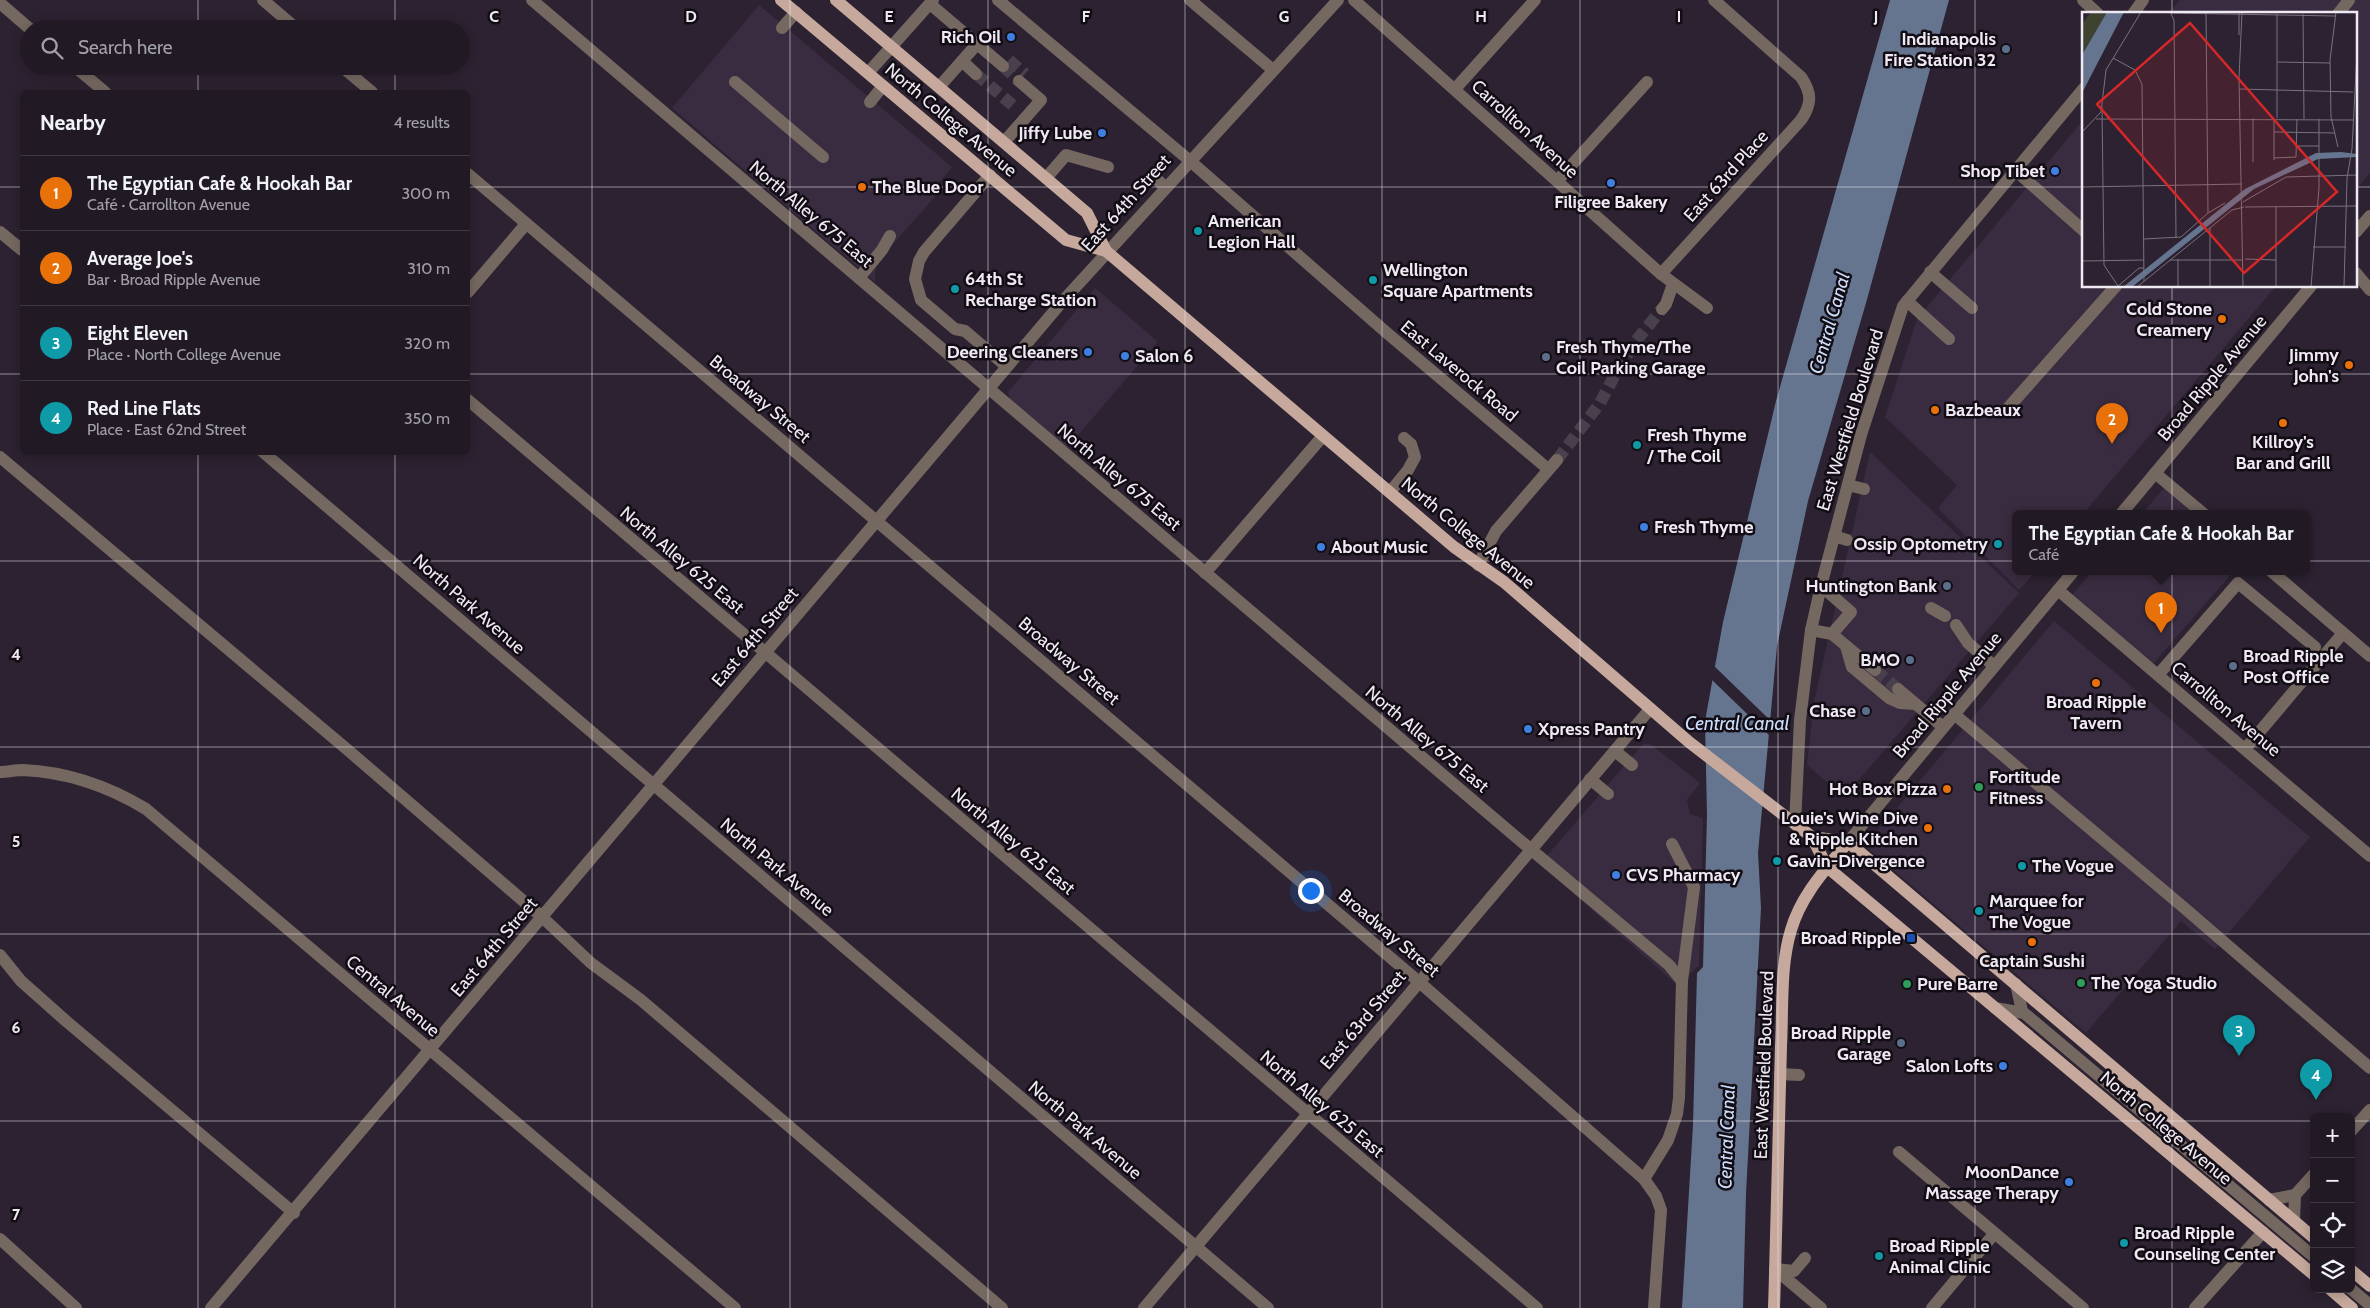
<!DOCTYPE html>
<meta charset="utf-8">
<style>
body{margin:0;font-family:Cabin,sans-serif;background:#29232d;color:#f1f3f6}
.controls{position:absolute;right:15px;bottom:15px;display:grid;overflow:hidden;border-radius:8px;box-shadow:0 2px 12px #0003}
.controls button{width:45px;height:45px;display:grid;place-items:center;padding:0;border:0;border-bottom:1px solid #3e3842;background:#211a25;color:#f1f3f6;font:25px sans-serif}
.you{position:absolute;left:1310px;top:890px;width:18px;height:18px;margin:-12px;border:4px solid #fff;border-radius:50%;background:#1a73e8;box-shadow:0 0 0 8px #1a73e833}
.badge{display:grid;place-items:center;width:32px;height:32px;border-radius:50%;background:#f5a346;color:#fff;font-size:16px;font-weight:700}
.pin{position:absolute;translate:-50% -41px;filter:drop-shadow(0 1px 2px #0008)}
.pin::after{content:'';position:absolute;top:26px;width:18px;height:15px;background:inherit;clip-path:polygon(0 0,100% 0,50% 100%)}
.popup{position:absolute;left:2012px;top:510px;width:298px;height:65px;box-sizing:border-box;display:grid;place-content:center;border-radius:8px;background:#211a25;filter:drop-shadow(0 1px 4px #0005);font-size:16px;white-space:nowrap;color:#a2a1a7}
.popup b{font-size:19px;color:#f1f3f6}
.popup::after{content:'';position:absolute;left:50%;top:100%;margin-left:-10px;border:10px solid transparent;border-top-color:#211a25}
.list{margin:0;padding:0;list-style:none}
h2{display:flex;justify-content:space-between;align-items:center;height:65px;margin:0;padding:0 20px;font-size:21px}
h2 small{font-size:16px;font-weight:400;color:#a2a1a7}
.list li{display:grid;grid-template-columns:32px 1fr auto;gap:15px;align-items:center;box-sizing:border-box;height:75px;padding:0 20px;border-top:1px solid #3e3842}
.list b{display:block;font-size:19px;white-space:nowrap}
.list p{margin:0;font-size:16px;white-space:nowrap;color:#a2a1a7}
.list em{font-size:16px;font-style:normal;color:#a2a1a7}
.icon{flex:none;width:28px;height:28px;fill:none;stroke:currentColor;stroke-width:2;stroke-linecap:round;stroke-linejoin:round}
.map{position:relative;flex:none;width:2370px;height:1308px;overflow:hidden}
.search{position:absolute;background:#211a25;box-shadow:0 2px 12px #0003;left:20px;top:20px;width:450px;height:55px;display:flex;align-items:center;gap:12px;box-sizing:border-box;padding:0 18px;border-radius:28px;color:#a2a1a7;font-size:19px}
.panel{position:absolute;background:#211a25;box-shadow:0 2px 12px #0003;left:20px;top:90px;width:450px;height:365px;border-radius:8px}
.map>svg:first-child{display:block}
.built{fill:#3a2c40}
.water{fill:#66758f}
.pier{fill:#2c2231}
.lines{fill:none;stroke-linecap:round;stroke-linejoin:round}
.minor-tunnel{stroke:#49404e;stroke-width:12;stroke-dasharray:12 6;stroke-linecap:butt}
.minor{stroke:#756861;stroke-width:12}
.major{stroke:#c6a99c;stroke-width:12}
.grid{fill:none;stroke:#efe9f3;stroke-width:1;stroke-opacity:0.55}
.shop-dot{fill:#3f7fe0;stroke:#120d14;stroke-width:2}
.service-dot{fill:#5c6f8a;stroke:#120d14;stroke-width:2}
.food-dot{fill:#e8710a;stroke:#120d14;stroke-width:2}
.culture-dot{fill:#0f9aa8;stroke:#120d14;stroke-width:2}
.leisure-dot{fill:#2e9e5b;stroke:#120d14;stroke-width:2}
.transit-dot{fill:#1a4fb4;stroke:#120d14;stroke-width:2}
.labels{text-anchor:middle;stroke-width:5;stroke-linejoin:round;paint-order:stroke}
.poi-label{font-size:18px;font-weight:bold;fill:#efe9f3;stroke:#120d14;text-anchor:start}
.street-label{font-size:18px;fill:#efe9f3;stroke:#120d14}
.water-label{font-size:19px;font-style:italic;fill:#ccdefb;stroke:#120d14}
.inset-road{fill:none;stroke:#7a727f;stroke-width:1}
.view{fill:#d62828;fill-opacity:0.15;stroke:#d62828;stroke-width:2.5}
.inset-edge{fill:none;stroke:#efe9f3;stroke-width:2.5}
.grid-label{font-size:16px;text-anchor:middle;font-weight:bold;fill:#efe9f3;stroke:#120d14;stroke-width:5;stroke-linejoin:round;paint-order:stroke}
</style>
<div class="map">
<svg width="2370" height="1308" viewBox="0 0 2370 1308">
<rect width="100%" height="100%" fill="#2c2231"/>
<g class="built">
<path d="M2180,0H2370V173L2356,189V14H2168Z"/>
<path d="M759,5L952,167L937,185L941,190L879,260L875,273V282L672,108Z"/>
<path d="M2084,119V286H2276L2083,514H2016V572H2035L2019,590L1938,508L1957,485L1885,417L1917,319Z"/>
<path d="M1095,288L1156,340L1157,343L1066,449L1010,400L1008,392Z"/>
<path d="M1870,452L2019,593L1844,797L1807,765L1814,702Z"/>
<path d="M2165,487L2196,514H2142Z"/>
<path d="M2092,572H2233L2152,665L2072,595Z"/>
<path d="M2054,621L2310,837L2215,949L2181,921L2086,1033L1865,846Z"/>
<path d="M1643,744H1650L1700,783L1687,800L1690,814L1703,818L1699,965L1678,986L1540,864Z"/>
</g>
<path class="water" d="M1890,0H1949L1866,303L1808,501L1777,646L1758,853L1761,908L1746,1194L1743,1308H1682L1693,1125L1697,973L1703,967L1707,815L1705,721L1723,622L1776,401Z"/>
<path class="pier" d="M1713,665L1772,722L1771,737L1710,678Z"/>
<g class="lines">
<g class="minor-tunnel">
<path d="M1009,60L1025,74"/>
<path d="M1003,66L1019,81"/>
<path d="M976,74L1017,109"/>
<path d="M1557,460L1600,403L1617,371L1635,342L1662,309"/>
<path d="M1875,670L1898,689"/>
</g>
<g class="minor">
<path d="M263,0L297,29"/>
<path d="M532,0L1516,837L1669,965L1682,981"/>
<path d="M998,0L1189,160L1387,333L1548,469"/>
<path d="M1190,0L1273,70"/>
<path d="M1354,0L1661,274L1707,308"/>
<path d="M2083,0L2098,14"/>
<path d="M0,3L30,29"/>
<path d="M930,4L1003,66"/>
<path d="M2133,14L2143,0"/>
<path d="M2338,14L2349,0"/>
<path d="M782,28L796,12"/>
<path d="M962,61L976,74"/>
<path d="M74,66L105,92"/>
<path d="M341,66L372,92"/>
<path d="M868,73L933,0"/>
<path d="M735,82L823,157"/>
<path d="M939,87L977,44"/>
<path d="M1455,89L1535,0"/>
<path d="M870,102L883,86"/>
<path d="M1004,142L1041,100L1019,81"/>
<path d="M2015,170L2084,231"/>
<path d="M468,174L1418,981L1644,1179"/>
<path d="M990,175L924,252L919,261L915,279L921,300L955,329L965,331L1006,366"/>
<path d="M1153,176L1165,187"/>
<path d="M1046,178L1066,155L1108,167"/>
<path d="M1557,181L1647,82"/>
<path d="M0,232L22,250"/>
<path d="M2356,232L2370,216"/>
<path d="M1930,272L1972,308"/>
<path d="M2356,273L2370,290"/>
<path d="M1661,274L1801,120C1812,104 1812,93 1801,77L1714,0"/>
<path d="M859,278L882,250L890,236"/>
<path d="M468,292L526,224"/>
<path d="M1907,301L1949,339"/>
<path d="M1662,309L1666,304L1673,284"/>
<path d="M468,400L1537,1308"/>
<path d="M2008,408L2116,286"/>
<path d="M263,452L1268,1308"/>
<path d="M0,457L349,751L542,917L591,963L641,1000L1002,1308"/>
<path d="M2155,473L2204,514"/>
<path d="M1848,485L1864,489"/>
<path d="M1390,492L1408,470L1415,457L1411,444L1404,438"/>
<path d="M2121,514L2311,286"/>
<path d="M1834,536L1847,540"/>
<path d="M1478,565L1496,531L1557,460"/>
<path d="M2272,572L2370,656"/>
<path d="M1205,573L1323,436"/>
<path d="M1821,586L1851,612L1832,634"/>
<path d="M2058,590L2370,856"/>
<path d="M1931,608L1945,616"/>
<path d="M1956,625L1968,643L1994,666"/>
<path d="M1811,630L1832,634L1875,670"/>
<path d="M1846,646L1852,667L1889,698L1900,703L1915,704"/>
<path d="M2158,675L2238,583L2315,647"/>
<path d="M1898,689L1943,727"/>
<path d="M1954,714L2182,906L2370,1068"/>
<path d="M2245,749L2343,633"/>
<path d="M1615,751L1632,765"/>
<path d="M0,772C8,772 15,770 23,770C68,772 108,786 146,809L735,1308"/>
<path d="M1590,779L1608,794"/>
<path d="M1795,824L1800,720L1811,630L1821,586L1861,435L1903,306L2084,88"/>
<path d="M1848,842L2073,572"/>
<path d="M0,955L21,981L66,1021L294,1213"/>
<path d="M2016,984L2022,1011"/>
<path d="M1995,1008L2024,1013L2314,1257"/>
<path d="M1780,1074L1799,1075"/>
<path d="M2351,1131L2370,1110"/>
<path d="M1899,1152L2083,1308"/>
<path d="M2269,1200L2295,1195L2314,1174"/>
<path d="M2294,1221L2295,1195"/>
<path d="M0,1239L76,1308"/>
<path d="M1775,1269L1821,1308"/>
<path d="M1775,1269L1794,1271L1805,1258"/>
<path d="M2351,1289L2370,1305"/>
<path d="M211,1308L1061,303L1338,0"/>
<path d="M1144,1308L1650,709"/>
<path d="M1654,1308L1661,1210L1656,1196L1644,1179L1668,1140L1677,1114L1679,1098L1682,981L1694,887L1672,844"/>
<path d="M1932,1308L1994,1234"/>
<path d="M2195,1308L2263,1232"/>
</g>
<g class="major">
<path d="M781,0L1066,240L1106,251L1454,547L1504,582L1689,742L1812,837L1827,867L2314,1275"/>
<path d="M836,0L1087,213L1106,251"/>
<path d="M1812,837L1848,842L2314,1238"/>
<path d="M2351,1270L2370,1286"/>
<path d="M2330,1289L2352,1308"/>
<path d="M1774,1308C1777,1221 1778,1134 1781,1046C1783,1008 1780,966 1791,930C1801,895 1826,869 1848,842"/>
</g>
</g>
<path class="grid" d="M198,0V29M395,0V29M592,0V1308M790,0V1308M988,0V1308M1185,0V1308M1382,0V1308M1580,0V1308M1778,0V1308M1975,0V1308M2172,0V14M198,66V92M395,66V92M0,187H22M468,187H2084M2356,187H2370M2172,286V1308M0,374H22M468,374H2370M198,452V1308M395,452V1308M0,561H2370M0,747H2370M0,934H2370M0,1121H2314M2351,1121H2370"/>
<g class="shop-dot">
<circle cx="1011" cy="37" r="5"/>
<circle cx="1102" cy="133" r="5"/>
<circle cx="2055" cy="171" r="5"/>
<circle cx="1611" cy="183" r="5"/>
<circle cx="1088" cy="352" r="5"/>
<circle cx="1125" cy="356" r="5"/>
<circle cx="1644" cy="527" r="5"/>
<circle cx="1321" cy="547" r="5"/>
<circle cx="1528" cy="729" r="5"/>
<circle cx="1616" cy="875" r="5"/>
<circle cx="2003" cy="1066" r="5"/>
<circle cx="2069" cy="1182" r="5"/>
</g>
<g class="service-dot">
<circle cx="2006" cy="49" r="5"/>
<circle cx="1546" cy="357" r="5"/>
<circle cx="1947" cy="586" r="5"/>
<circle cx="1910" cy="660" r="5"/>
<circle cx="2233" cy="666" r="5"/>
<circle cx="1866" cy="711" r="5"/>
<circle cx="1901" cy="1043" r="5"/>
</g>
<g class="food-dot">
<circle cx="862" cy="187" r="5"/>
<circle cx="2222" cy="319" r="5"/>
<circle cx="2349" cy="365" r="5"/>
<circle cx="1935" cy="410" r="5"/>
<circle cx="2283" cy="423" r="5"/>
<circle cx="2096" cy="683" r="5"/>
<circle cx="1947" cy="789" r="5"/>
<circle cx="1928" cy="828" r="5"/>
<circle cx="2032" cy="942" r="5"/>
</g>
<g class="culture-dot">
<circle cx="1198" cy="231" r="5"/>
<circle cx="1373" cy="280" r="5"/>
<circle cx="955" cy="289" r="5"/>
<circle cx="1637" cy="445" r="5"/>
<circle cx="1998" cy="544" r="5"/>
<circle cx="1777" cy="861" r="5"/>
<circle cx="2022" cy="866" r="5"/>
<circle cx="1979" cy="911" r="5"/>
<circle cx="2124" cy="1243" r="5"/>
<circle cx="1879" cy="1256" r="5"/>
</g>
<g class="leisure-dot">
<circle cx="1979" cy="787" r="5"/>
<circle cx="2081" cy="983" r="5"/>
<circle cx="1907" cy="984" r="5"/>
</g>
<rect class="transit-dot" x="1906" y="933" width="10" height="10" rx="2.5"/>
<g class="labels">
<g class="poi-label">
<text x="1001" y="43" text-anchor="end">Rich Oil</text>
<text x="1996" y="45" text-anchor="end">Indianapolis<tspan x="1996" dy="21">Fire Station 32</tspan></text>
<text x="1092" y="139" text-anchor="end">Jiffy Lube</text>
<text x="2045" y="177" text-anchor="end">Shop Tibet</text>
<text x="872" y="193">The Blue Door</text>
<text x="1611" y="208" text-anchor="middle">Filigree Bakery</text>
<text x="1208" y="227">American<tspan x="1208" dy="21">Legion Hall</tspan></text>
<text x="1383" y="276">Wellington<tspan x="1383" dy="21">Square Apartments</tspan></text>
<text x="965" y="285">64th St<tspan x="965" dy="21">Recharge Station</tspan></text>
<text x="2212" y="315" text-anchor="end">Cold Stone<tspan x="2212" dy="21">Creamery</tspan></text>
<text x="1556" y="353">Fresh Thyme/The<tspan x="1556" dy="21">Coil Parking Garage</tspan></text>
<text x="1078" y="358" text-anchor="end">Deering Cleaners</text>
<text x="2339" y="361" text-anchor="end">Jimmy<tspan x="2339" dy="21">John's</tspan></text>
<text x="1135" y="362">Salon 6</text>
<text x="1945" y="416">Bazbeaux</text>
<text x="1647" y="441">Fresh Thyme<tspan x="1647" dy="21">/ The Coil</tspan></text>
<text x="2283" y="448" text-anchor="middle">Killroy's<tspan x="2283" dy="21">Bar and Grill</tspan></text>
<text x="1654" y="533">Fresh Thyme</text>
<text x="1988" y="550" text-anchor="end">Ossip Optometry</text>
<text x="1331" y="553">About Music</text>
<text x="1937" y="592" text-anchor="end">Huntington Bank</text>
<text x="2243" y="662">Broad Ripple<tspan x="2243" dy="21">Post Office</tspan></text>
<text x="1900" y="666" text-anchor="end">BMO</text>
<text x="2096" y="708" text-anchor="middle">Broad Ripple<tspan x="2096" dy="21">Tavern</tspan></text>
<text x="1856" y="717" text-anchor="end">Chase</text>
<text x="1538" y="735">Xpress Pantry</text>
<text x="1989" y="783">Fortitude<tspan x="1989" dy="21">Fitness</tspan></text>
<text x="1937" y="795" text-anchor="end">Hot Box Pizza</text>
<text x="1918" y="824" text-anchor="end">Louie's Wine Dive<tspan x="1918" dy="21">&amp; Ripple Kitchen</tspan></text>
<text x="1787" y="867">Gavin-Divergence</text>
<text x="2032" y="872">The Vogue</text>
<text x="1626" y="881">CVS Pharmacy</text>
<text x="1989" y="907">Marquee for<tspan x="1989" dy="21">The Vogue</tspan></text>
<text x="1901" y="944" text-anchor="end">Broad Ripple</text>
<text x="2032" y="967" text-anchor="middle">Captain Sushi</text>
<text x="2091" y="989">The Yoga Studio</text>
<text x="1917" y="990">Pure Barre</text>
<text x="1891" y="1039" text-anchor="end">Broad Ripple<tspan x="1891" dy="21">Garage</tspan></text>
<text x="1993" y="1072" text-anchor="end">Salon Lofts</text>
<text x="2059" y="1178" text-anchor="end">MoonDance<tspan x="2059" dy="21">Massage Therapy</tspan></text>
<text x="2134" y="1239">Broad Ripple<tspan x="2134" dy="21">Counseling Center</tspan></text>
<text x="1889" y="1252">Broad Ripple<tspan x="1889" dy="21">Animal Clinic</tspan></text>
</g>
<g class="street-label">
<text transform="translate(951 120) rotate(40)" y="6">North College Avenue</text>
<text transform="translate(1525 129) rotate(42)" y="6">Carrollton Avenue</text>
<text transform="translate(1726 176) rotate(-48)" y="6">East 63rd Place</text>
<text transform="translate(1126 203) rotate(-48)" y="6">East 64th Street</text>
<text transform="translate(811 214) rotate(40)" y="6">North Alley 675 East</text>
<text transform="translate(1459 371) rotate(40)" y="6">East Laverock Road</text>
<text transform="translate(2212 378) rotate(-50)" y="6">Broad Ripple Avenue</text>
<text transform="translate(760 399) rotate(40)" y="6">Broadway Street</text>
<text transform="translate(1850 420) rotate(-73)" y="6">East Westfield Boulevard</text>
<text transform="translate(1119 477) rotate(40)" y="6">North Alley 675 East</text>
<text transform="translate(1468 533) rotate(39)" y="6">North College Avenue</text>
<text transform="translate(682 560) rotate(40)" y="6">North Alley 625 East</text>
<text transform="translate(469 604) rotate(41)" y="6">North Park Avenue</text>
<text transform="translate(755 637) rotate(-50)" y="6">East 64th Street</text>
<text transform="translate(1069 661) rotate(40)" y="6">Broadway Street</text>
<text transform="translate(1947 695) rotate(-50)" y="6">Broad Ripple Avenue</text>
<text transform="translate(2226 709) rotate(40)" y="6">Carrollton Avenue</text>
<text transform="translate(1427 739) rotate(40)" y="6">North Alley 675 East</text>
<text transform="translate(1013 841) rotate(40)" y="6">North Alley 625 East</text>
<text transform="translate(777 867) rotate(40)" y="6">North Park Avenue</text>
<text transform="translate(1389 933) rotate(40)" y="6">Broadway Street</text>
<text transform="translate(494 947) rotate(-50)" y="6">East 64th Street</text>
<text transform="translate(393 996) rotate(40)" y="6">Central Avenue</text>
<text transform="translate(1363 1020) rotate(-50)" y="6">East 63rd Street</text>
<text transform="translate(1764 1065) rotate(-88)" y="6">East Westfield Boulevard</text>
<text transform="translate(1322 1104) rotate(40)" y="6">North Alley 625 East</text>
<text transform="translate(2166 1128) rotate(40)" y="6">North College Avenue</text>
<text transform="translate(1085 1130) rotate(40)" y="6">North Park Avenue</text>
</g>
<g class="water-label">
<text transform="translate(1829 323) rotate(-74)" y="7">Central Canal</text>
<text x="1737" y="730">Central Canal</text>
<text transform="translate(1726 1137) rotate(-88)" y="7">Central Canal</text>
</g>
</g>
<g transform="translate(2082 12)">
<rect width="275" height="275" fill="#2c2231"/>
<path d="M9,0H25L0,43V12Z" fill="#3d432e"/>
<path d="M25,0H42L0,81V43ZM259,140L275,142V145L236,147L172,177L50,275H41L163,177L234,141Z" fill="#66758f"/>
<path class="inset-road" d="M88,0L92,8L94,226M124,0L126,201M157,0V23M160,0L157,66L161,275M254,0L248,48L249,105L256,135M89,1L253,4M195,2V106M221,2L222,107M31,46L53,58L60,72L62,269M195,50L248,51M157,77L271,80M20,95L22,253L36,274M171,106V150M14,107L271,108M0,120L19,100L24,58L59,0M192,120L253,121M214,134H237M192,146L214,145L215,107M192,148V106M0,175L160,172M161,190L204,165L275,163M194,194V275M163,195L275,194M128,216V275M62,227L99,225L126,201L143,191M231,235H264M96,247V275M163,247L194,248M88,248H161M0,249L62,248M35,275L57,256H62M55,275L150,198L162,195M229,275L237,176V107M262,275L265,166L270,137L275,40"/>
<path class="view" d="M108,11L255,180L162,261L15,92Z"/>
<rect width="275" height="275" class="inset-edge"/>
</g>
<g class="grid-label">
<text x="494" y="22">C</text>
<text x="691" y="22">D</text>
<text x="889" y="22">E</text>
<text x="1086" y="22">F</text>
<text x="1284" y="22">G</text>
<text x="1481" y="22">H</text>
<text x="1679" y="22">I</text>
<text x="1876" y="22">J</text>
<text x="16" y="660">4</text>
<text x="16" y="847">5</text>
<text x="16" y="1033">6</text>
<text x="16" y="1220">7</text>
</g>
</svg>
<div class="controls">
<button>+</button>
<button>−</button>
<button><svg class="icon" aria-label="locate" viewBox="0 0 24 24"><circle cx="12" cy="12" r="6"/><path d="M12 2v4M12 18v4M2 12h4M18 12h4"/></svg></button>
<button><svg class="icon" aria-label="layers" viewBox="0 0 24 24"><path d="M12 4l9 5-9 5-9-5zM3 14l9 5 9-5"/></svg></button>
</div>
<div class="you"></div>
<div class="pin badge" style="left:2161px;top:633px;background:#e8710a">1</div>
<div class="popup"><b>The Egyptian Cafe &amp; Hookah Bar</b>Café</div>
<div class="pin badge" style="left:2112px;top:444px;background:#e8710a">2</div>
<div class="pin badge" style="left:2239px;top:1056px;background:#0f9aa8">3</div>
<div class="pin badge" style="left:2316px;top:1100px;background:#0f9aa8">4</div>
<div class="search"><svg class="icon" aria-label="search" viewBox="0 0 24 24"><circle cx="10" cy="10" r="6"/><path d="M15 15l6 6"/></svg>Search here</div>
<section class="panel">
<h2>Nearby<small>4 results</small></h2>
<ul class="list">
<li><span class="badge" style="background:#e8710a">1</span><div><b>The Egyptian Cafe &amp; Hookah Bar</b><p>Café · Carrollton Avenue</p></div><em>300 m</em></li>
<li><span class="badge" style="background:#e8710a">2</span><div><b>Average Joe's</b><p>Bar · Broad Ripple Avenue</p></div><em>310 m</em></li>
<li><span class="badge" style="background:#0f9aa8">3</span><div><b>Eight Eleven</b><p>Place · North College Avenue</p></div><em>320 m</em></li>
<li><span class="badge" style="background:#0f9aa8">4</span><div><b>Red Line Flats</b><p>Place · East 62nd Street</p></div><em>350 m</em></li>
</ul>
</section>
</div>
